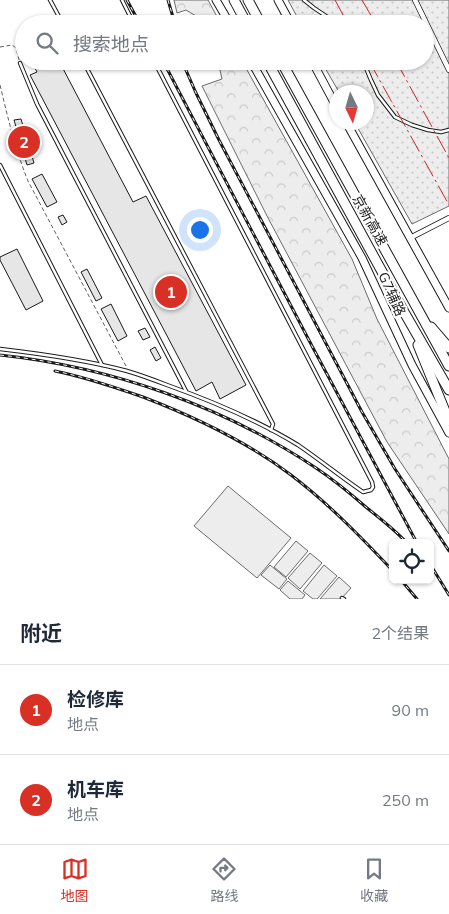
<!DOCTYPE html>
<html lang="zh">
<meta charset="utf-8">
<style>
body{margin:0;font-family:Mulish,"Noto Sans SC",sans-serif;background:#f6f6f7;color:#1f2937}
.controls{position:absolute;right:15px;bottom:15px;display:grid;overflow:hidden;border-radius:8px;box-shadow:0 1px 4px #0004}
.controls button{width:45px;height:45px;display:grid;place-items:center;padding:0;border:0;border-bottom:1px solid #e0e1e3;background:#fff;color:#1f2937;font:25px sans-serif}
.compass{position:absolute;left:329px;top:85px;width:45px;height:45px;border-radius:50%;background:#fff;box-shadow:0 1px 4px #0004;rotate:175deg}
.you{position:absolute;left:199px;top:229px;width:18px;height:18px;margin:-12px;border:4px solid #fff;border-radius:50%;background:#1a73e8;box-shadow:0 0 0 8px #1a73e833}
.badge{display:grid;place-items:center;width:32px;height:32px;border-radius:50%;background:#d93025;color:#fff;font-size:16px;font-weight:700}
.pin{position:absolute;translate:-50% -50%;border:2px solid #fff;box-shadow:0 1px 5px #0006}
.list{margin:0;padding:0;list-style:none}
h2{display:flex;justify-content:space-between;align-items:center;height:65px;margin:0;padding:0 20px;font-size:21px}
h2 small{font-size:16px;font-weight:400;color:#747a83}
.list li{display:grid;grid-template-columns:32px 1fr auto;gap:15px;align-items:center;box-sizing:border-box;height:90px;padding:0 20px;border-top:1px solid #e0e1e3}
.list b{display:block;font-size:19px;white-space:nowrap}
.list p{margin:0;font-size:16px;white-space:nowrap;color:#747a83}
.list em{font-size:16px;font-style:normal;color:#747a83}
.icon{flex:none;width:28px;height:28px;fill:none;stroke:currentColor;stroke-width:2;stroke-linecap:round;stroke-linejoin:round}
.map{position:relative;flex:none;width:449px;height:599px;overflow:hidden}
.search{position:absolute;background:#fff;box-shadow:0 1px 4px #0004;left:15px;right:15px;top:15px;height:55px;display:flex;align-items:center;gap:12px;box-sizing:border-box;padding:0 18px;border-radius:28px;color:#747a83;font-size:19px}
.sheet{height:245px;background:#fff}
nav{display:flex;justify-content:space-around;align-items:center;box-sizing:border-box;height:70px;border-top:1px solid #e0e1e3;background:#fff;font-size:14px;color:#747a83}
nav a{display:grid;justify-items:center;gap:2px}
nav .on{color:#d93025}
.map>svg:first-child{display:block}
.forest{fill:url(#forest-crowns);stroke:#6a6a6a}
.park{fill:url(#park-dots);stroke:#6a6a6a}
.built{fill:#ededed;stroke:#6a6a6a}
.building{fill:#e6e6e6;stroke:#1a1a1a}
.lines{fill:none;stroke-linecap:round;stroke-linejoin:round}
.lane-casing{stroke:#1a1a1a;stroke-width:4.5}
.street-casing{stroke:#1a1a1a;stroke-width:6}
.secondary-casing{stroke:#1a1a1a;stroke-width:9}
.highway-casing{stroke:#1a1a1a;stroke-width:11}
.path{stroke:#5f5f5f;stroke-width:1;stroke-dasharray:4 2.5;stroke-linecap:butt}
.lane{stroke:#fff;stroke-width:2.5}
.street{stroke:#fff;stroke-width:4.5}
.secondary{stroke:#fff;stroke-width:7}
.highway{stroke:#fff;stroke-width:9}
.rail-casing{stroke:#1a1a1a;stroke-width:3}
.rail{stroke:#fff;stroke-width:1;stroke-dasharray:4;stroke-linecap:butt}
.power{stroke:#c62828;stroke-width:1;stroke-dasharray:18 4 2.5 4;stroke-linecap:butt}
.labels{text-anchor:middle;stroke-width:4;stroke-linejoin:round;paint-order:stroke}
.street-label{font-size:14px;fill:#1a1a1a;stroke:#fff}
</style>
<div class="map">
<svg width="449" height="599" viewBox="0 0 449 599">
<defs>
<pattern id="forest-crowns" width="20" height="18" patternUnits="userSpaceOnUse" patternTransform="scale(1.25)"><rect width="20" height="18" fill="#ededed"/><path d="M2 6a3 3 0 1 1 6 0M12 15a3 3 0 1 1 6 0" fill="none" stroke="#cbcbcb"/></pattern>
<pattern id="park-dots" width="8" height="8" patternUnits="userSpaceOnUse" patternTransform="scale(1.25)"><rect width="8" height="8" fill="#ededed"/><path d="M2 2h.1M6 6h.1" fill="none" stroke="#cbcbcb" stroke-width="1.8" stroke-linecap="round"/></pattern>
</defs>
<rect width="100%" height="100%" fill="#fff"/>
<g class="forest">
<path d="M174,0H208L221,24H205L204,21L186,10L177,13Z"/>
<path d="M218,61H242L352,259L377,319L449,459V534L387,442L267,216L202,86L222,79Z"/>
</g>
<path class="park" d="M288,0H449V206L412,224L355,123L366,122V92H339L321,61H425V24H301Z"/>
<g class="built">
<path d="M228,486L291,538L257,578L194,526Z"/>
<path d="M296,541L308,551L286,577L274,567Z"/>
<path d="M310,553L322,563L300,589L288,578Z"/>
<path d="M270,565L287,579L279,589L261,575Z"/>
<path d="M324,565L337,576L317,599H313L303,591Z"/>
<path d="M339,577L351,588L341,599H320Z"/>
<path d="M288,581L305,595L302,599H290L280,590Z"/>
</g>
<g class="building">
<path d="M42,61H59L133,202L146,196L246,385L220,399L212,382L196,391L30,75L37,72L34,66Z"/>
<path d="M21,119L34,163L27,165L14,120Z"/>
<path d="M42,174L57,202L47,207L32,179Z"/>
<path d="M63,215L67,222L62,225L58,217Z"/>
<path d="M17,249L43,301L26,310L0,260V257Z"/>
<path d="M87,269L102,298L96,301L81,272Z"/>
<path d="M111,304L127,336L118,341L101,309Z"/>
<path d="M145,328L150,337L143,340L138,331Z"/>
<path d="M155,347L161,358L156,361L150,350Z"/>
</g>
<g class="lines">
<defs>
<g id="lane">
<path d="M50,0L63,24"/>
<path d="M122,0L134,24"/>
<path d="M304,0L314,8L338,24"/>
<path d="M83,61L273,424L271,430"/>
<path d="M363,61L371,80L378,95L395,117L412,125L428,130L441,132L449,130"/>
<path d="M20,63L37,104L186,391"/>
<path d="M0,165L102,365"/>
<path d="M0,349C43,354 86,360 127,371C141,375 154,380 167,385C212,401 257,420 298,445C320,460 341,477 363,492L371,490L373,487L372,482L154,61"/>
<path d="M342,598L344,599"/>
</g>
<g id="street">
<path d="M415,0L449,70"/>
<path d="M410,238L449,218"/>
</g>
<g id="secondary">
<path d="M216,0L230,24"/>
<path d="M278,0L291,24"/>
<path d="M251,61L362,258L412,365L449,433"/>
<path d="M312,61L336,106"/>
<path d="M346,122L449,308"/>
</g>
<g id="highway">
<path d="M234,0L247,24"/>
<path d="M248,0L261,24"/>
<path d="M267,61L404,312L449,390"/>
<path d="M281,61L449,366"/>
<path d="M431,327L449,348"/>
<path d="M418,345L449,421"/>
</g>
</defs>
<use href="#lane" class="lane-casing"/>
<use href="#street" class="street-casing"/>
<use href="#secondary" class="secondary-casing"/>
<use href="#highway" class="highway-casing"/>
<g class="path">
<path d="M0,47L12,45L16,48L19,60"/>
<path d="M0,85C8,118 15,149 28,181L126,366"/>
</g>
<use href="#lane" class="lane"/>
<use href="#street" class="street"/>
<use href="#secondary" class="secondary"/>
<use href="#highway" class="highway"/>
<defs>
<g id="rail">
<path d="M127,0L140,24"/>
<path d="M168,0L175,24"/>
<path d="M163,61L312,346L417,543"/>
<path d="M182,61L196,93L219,140L362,412L395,469L449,551"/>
<path d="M0,355C111,367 223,406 316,468C334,480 351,494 367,508C381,519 395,530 407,543"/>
<path d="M55,371C85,377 114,387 143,397C195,417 246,441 291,475C328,503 361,537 393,571"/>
<path d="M430,564L449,595"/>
<path d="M401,580L417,599"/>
</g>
</defs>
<use href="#rail" class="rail-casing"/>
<use href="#rail" class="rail"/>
<g class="power">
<path d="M335,0L348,24"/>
<path d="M362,0L376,24"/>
<path d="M369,61L449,205"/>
<path d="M396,61L449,158"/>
</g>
</g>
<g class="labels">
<g class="street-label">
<text transform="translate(370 220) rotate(61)" y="5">京新高速</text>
<text transform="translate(392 294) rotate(66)" y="5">G7辅路</text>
</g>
</g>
</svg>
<div class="controls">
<button><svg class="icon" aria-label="locate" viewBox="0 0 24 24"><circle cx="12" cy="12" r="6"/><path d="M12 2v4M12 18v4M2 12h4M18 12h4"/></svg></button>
</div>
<svg class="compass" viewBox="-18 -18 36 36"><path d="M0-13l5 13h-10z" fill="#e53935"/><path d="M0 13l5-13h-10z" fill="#747a83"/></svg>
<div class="you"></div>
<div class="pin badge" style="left:171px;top:292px">1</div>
<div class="pin badge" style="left:24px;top:142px">2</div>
<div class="search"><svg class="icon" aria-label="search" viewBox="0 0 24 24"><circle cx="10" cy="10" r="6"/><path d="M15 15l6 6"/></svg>搜索地点</div>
</div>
<section class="sheet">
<h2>附近<small>2个结果</small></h2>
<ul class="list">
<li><span class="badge">1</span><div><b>检修库</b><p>地点</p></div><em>90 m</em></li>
<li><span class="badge">2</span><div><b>机车库</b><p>地点</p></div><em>250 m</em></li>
</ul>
</section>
<nav>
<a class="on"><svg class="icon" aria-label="map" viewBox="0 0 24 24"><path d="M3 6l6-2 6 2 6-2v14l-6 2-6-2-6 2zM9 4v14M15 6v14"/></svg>地图</a>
<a><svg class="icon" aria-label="directions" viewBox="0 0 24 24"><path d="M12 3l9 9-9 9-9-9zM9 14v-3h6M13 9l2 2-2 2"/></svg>路线</a>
<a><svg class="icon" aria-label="saved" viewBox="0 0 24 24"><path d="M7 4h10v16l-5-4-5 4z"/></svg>收藏</a>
</nav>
